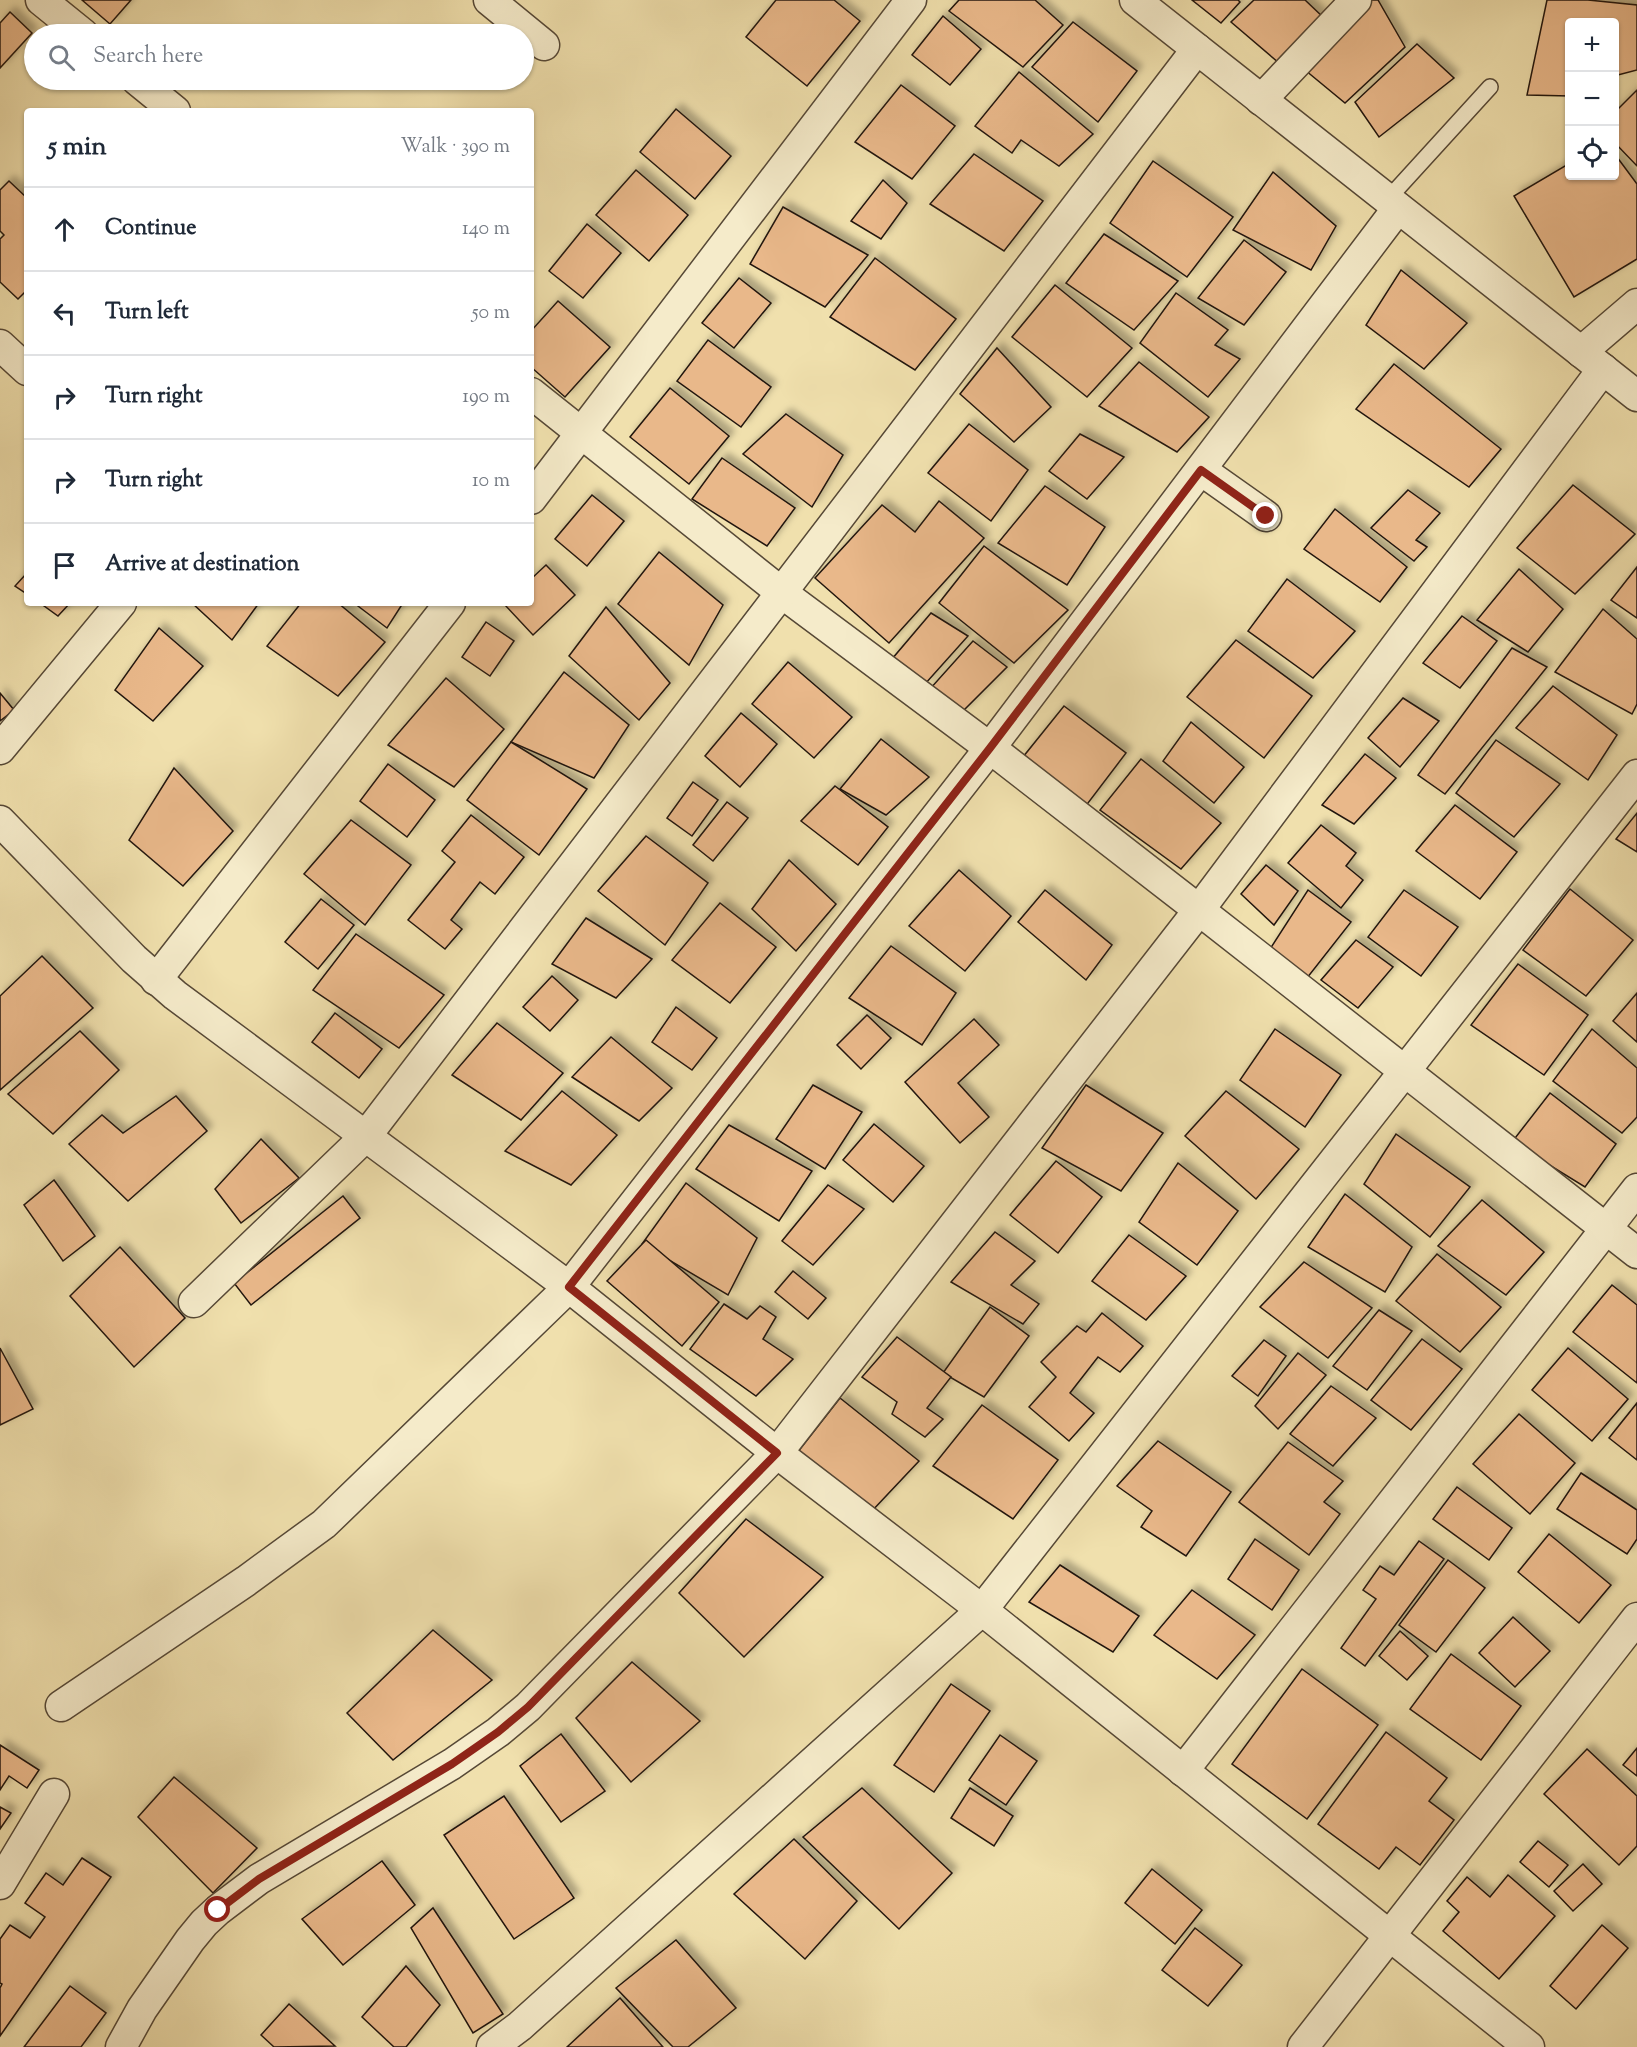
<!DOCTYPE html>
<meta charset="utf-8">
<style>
body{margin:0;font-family:"Sorts Mill Goudy",serif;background:#f2f2f3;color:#1f2937}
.controls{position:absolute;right:18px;top:18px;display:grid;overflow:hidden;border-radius:6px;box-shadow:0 2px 4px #0004}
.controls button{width:54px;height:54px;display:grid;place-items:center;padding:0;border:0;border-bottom:2px solid #e0e1e3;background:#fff;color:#1f2937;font:30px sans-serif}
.stop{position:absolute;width:18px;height:18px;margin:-14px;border:4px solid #8f2418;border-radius:50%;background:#fff}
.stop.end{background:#8f2418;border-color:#fff;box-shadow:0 2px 6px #0008}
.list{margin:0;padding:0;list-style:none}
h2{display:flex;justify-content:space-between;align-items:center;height:78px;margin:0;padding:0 24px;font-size:26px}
h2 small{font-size:20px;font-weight:400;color:#747a83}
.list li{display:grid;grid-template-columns:39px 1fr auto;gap:18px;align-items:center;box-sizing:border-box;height:84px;padding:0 24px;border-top:2px solid #e0e1e3}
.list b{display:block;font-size:22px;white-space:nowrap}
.list em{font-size:20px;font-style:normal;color:#747a83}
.icon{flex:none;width:33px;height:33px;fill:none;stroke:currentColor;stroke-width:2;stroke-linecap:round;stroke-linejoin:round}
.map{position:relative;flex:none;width:1637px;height:2047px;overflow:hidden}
.search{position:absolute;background:#fff;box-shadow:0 2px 4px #0004;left:24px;top:24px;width:510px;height:66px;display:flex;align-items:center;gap:15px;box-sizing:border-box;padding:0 21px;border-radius:33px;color:#747a83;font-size:22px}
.panel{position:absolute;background:#fff;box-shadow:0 2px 4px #0004;left:24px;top:108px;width:510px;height:498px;border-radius:6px}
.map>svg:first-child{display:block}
.building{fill:#e9b88a;stroke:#22160f;stroke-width:1.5;filter:url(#shadow)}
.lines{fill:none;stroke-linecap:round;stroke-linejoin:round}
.lane-casing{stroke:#564836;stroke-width:18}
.street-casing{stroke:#564836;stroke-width:33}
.lane{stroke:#f5ebca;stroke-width:15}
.street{stroke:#f5ebca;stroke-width:30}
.route{stroke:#8f2418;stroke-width:8}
</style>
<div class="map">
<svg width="1637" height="2047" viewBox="0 0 1637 2047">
<defs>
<filter id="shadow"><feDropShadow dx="5.5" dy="-5.5" stdDeviation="3" flood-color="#0004"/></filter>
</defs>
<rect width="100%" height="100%" fill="#f0e0ad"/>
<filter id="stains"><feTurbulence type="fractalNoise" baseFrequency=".00333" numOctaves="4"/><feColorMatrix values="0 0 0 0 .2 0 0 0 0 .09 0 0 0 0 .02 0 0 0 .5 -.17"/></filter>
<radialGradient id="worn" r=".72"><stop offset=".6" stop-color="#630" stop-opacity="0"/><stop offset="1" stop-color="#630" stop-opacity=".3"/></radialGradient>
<g class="building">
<path d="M82,0H131L110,24Z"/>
<path d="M776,0H834L860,21L807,86L746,37Z"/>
<path d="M959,0H1035L1063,25L1023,67L949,11Z"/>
<path d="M1192,0H1238L1240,2L1221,23Z"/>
<path d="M1254,0H1305L1325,19L1279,63L1231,22Z"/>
<path d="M1370,0H1378L1405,47L1345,103L1305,70Z"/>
<path d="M1547,0H1588L1637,5V70L1614,76V22H1570V96L1527,95Z"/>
<path d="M10,12L32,33L0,68V23Z"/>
<path d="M943,16L981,49L950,85L912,55Z"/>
<path d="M1073,22L1137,71L1098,122L1032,67Z"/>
<path d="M1417,44L1454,78L1379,137L1355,102Z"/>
<path d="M1019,72L1093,134L1059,166L1021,140L1012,153L975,126Z"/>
<path d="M901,85L955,126L912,179L855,142Z"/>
<path d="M1637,90V166L1614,142V113Z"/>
<path d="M676,109L731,156L695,199L640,152Z"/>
<path d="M1614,153L1637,184V259L1574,297L1514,196L1570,163V176H1614Z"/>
<path d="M974,154L1043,201L1004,251L930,204Z"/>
<path d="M1153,161L1233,217L1187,277L1110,223Z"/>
<path d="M636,170L688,215L649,261L596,215Z"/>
<path d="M1273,172L1336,226L1311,270L1233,230Z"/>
<path d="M883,180L907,203L881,239L851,221Z"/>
<path d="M9,181L27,198V290L18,299L0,282V239L4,235L0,231V190Z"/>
<path d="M783,207L868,255L825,307L750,264Z"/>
<path d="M587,224L621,253L583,298L549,271Z"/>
<path d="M1104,234L1178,281L1134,330L1066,283Z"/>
<path d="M1244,240L1286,272L1244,325L1198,298Z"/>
<path d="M875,258L956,319L915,370L830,317Z"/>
<path d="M1401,270L1467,323L1424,369L1366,325Z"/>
<path d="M739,278L771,303L734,348L702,323Z"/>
<path d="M1055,285L1132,348L1087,397L1012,337Z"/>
<path d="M1176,293L1228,330L1215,345L1240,359L1208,397L1140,343Z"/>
<path d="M558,301L610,347L565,397L531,367V331Z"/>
<path d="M708,340L771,387L741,427L677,381Z"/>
<path d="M997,348L1051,407L1014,442L960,394Z"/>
<path d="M1139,362L1209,417L1177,452L1099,406Z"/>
<path d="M1394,364L1501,449L1469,487L1356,409Z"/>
<path d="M670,388L729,436L689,484L630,437Z"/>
<path d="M786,414L843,455L812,507L743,454Z"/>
<path d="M969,424L1028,470L991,521L928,473Z"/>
<path d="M1080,434L1124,457L1087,499L1049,471Z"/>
<path d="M722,458L795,508L767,546L692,499Z"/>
<path d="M1573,485L1635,534L1575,594L1517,548Z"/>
<path d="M1045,486L1105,527L1067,585L998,543Z"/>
<path d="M1408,490L1440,513L1416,540L1427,547L1414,561L1371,528Z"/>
<path d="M592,495L624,521L587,566L555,539Z"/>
<path d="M939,501L984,538L889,643L815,578L882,505L915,532Z"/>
<path d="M1335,509L1407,567L1380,602L1304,549Z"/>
<path d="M984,546L1068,610L1014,663L939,603Z"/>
<path d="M659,552L723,605L689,665L618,604Z"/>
<path d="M546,565L575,595L533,635L504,604L531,603V579Z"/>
<path d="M1637,567V618L1611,600Z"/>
<path d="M1519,569L1563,609L1528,652L1477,620Z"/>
<path d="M27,573V594L15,586Z"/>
<path d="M1287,579L1355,631L1313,678L1248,631Z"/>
<path d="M40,603H70L58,616Z"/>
<path d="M192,603H259L232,640Z"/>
<path d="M301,603H338L385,642L338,696L267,646Z"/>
<path d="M354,603H403L387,628Z"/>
<path d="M606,607L670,683L639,720L569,656Z"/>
<path d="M1603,609L1637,639V704L1632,714L1555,672Z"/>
<path d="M931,613L968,636L925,684L892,659Z"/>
<path d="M1462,616L1497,641L1460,688L1423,663Z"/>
<path d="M486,622L514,641L490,676L462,657Z"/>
<path d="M159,628L203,666L153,721L115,690Z"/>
<path d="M1236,640L1312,696L1264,758L1187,697Z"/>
<path d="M973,641L1007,667L962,712L929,690Z"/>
<path d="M1512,648L1547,667L1445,794L1418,775Z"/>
<path d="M788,662L852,717L814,758L752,704Z"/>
<path d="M564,672L629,725L594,778L511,742Z"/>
<path d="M446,678L504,729L454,787L388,745Z"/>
<path d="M1553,686L1617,735L1588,780L1516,728Z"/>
<path d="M0,693L14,710L0,721Z"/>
<path d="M1403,698L1439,721L1400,767L1368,738Z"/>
<path d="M1064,706L1126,753L1085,807L1023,757Z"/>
<path d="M741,713L777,744L740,787L705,756Z"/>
<path d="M1191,722L1244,767L1214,803L1163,761Z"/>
<path d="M881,739L929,777L886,815L840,789Z"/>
<path d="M1496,740L1560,784L1514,837L1456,793Z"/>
<path d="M511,742L587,789L539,855L467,800Z"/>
<path d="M1365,754L1396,778L1354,824L1322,805Z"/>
<path d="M1141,759L1221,823L1181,869L1100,810Z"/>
<path d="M388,764L435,800L407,837L360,801Z"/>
<path d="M174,768L233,831L183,886L129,840Z"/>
<path d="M693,782L718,800L692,836L667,818Z"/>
<path d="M835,786L888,827L858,865L801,821Z"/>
<path d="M727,802L748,818L713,861L693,845Z"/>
<path d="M1455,805L1517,852L1480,899L1416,851Z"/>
<path d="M1637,813V852L1616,839Z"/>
<path d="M471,815L524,857L495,894L480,882L451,920L462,929L445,949L408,920L455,862L442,851Z"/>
<path d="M351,820L411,865L365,925L304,874Z"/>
<path d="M1321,825L1356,853L1346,866L1363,880L1341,908L1288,863Z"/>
<path d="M646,836L708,883L665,945L598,891Z"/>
<path d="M789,860L836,904L796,951L752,909Z"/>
<path d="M1266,865L1298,891L1274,925L1241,894Z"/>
<path d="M959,870L1011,916L965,971L909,926Z"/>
<path d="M1570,889L1633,940L1586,996L1523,950Z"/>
<path d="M1045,890L1112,945L1086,980L1018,922Z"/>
<path d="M1308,890L1351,922L1307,978L1270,949Z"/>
<path d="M1404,890L1458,927L1421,976L1368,937Z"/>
<path d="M321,899L354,925L318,969L285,942Z"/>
<path d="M720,903L776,947L730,1003L672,960Z"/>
<path d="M586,918L652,959L616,998L552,964Z"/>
<path d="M356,934L444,995L399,1048L313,990Z"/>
<path d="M1356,940L1393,967L1358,1008L1321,980Z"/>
<path d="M891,946L956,993L922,1045L849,998Z"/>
<path d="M42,956L93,1008L0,1090V996Z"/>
<path d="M1518,964L1588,1015L1544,1075L1471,1025Z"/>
<path d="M552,976L578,1000L550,1031L523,1007Z"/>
<path d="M1637,993V1042L1613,1021Z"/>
<path d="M676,1007L717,1038L692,1070L652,1042Z"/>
<path d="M335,1013L382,1049L359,1078L312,1042Z"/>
<path d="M867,1015L891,1038L861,1069L837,1045Z"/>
<path d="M974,1019L999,1045L958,1083L989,1117L960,1143L905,1082Z"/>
<path d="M497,1023L563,1073L521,1120L452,1075Z"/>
<path d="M1275,1029L1341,1075L1305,1127L1240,1080Z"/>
<path d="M1592,1029L1637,1068V1117L1622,1133L1553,1081Z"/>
<path d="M80,1031L119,1070L53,1134L8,1094Z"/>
<path d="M611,1037L672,1088L639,1121L572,1077Z"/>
<path d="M813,1085L862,1112L825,1169L776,1139Z"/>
<path d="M1086,1085L1163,1133L1121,1191L1042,1148Z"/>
<path d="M562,1091L617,1135L571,1185L505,1151Z"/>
<path d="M1226,1091L1299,1149L1256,1199L1185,1136Z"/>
<path d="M1550,1093L1616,1144L1585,1187L1512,1142Z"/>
<path d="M176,1096L207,1131L128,1201L69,1144L102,1115L123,1133Z"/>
<path d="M874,1124L924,1166L893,1202L843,1160Z"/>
<path d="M729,1125L812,1171L779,1221L696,1169Z"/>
<path d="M1396,1134L1470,1187L1430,1237L1364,1184Z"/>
<path d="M261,1139L299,1178L241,1223L215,1189Z"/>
<path d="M1056,1161L1102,1197L1058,1253L1010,1215Z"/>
<path d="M1178,1163L1238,1211L1197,1265L1139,1222Z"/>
<path d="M54,1180L95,1236L63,1261L24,1205Z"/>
<path d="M686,1183L757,1238L728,1295L642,1244Z"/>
<path d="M828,1185L864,1209L813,1265L782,1241Z"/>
<path d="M1345,1194L1412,1247L1385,1292L1308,1247Z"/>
<path d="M343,1196L360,1218L251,1305L234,1283Z"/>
<path d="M1482,1200L1544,1252L1506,1295L1438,1246Z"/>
<path d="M995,1232L1035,1261L1011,1285L1039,1304L1023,1324L951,1282Z"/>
<path d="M1129,1235L1186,1276L1146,1320L1092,1281Z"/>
<path d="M646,1240L719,1302L682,1346L607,1281Z"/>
<path d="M120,1247L185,1318L134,1367L70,1296Z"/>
<path d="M1437,1254L1501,1307L1460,1352L1396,1301Z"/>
<path d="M1304,1262L1372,1308L1328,1358L1260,1307Z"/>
<path d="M793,1271L826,1298L808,1319L775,1292Z"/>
<path d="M1612,1285L1637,1305V1383L1573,1332Z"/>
<path d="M724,1304L747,1319L760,1306L776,1317L763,1339L793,1359L756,1396L690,1349Z"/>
<path d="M990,1307L1029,1336L984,1397L943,1373Z"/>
<path d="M1379,1310L1412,1331L1367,1390L1333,1366Z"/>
<path d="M1102,1313L1143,1346L1120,1372L1098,1357L1070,1393L1094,1413L1069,1441L1029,1407L1056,1377L1041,1362L1077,1326L1086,1332Z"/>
<path d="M897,1337L951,1377L927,1408L943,1419L925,1437L892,1414L897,1402L862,1377Z"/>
<path d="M1422,1339L1462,1369L1411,1430L1371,1400Z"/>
<path d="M1264,1340L1286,1356L1258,1396L1232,1376Z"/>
<path d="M0,1348L33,1409L0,1425Z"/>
<path d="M1568,1348L1628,1399L1592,1441L1532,1390Z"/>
<path d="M1298,1353L1326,1375L1278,1429L1255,1406Z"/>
<path d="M1331,1386L1376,1418L1333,1466L1290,1434Z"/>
<path d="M840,1398L919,1461L870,1513L793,1458Z"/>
<path d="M1637,1403V1460L1609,1438Z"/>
<path d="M982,1405L1058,1460L1013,1519L933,1466Z"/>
<path d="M1519,1414L1575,1463L1530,1514L1473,1464Z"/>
<path d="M1158,1441L1231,1492L1186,1556L1141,1527L1152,1511L1117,1486Z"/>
<path d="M1288,1442L1343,1481L1324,1502L1340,1514L1309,1555L1239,1502Z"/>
<path d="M1581,1473L1637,1510V1539L1627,1554L1557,1509Z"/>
<path d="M1457,1487L1512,1528L1489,1560L1433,1519Z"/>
<path d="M746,1519L823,1577L744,1657L679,1593Z"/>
<path d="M1549,1534L1611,1585L1579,1623L1518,1572Z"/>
<path d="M1255,1539L1299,1570L1272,1610L1228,1579Z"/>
<path d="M1419,1541L1444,1559L1365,1666L1341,1648L1376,1599L1363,1590L1380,1566L1394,1575Z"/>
<path d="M1448,1560L1485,1588L1436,1652L1399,1625Z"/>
<path d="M1060,1565L1139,1616L1113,1652L1029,1602Z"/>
<path d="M1192,1590L1255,1635L1217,1679L1154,1635Z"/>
<path d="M1513,1617L1550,1651L1515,1687L1479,1653Z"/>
<path d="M433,1630L492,1680L393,1760L347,1713Z"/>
<path d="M1400,1631L1428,1656L1407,1680L1379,1656Z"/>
<path d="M1451,1654L1521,1706L1481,1760L1410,1709Z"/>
<path d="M632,1662L700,1721L631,1782L576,1718Z"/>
<path d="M1302,1669L1378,1725L1307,1819L1232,1764Z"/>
<path d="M951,1684L990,1711L934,1792L894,1765Z"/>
<path d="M1386,1732L1447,1778L1429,1801L1454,1820L1420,1865L1396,1847L1379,1869L1318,1824Z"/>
<path d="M561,1734L605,1791L561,1822L520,1766Z"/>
<path d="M1000,1735L1037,1761L1006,1805L969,1780Z"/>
<path d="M0,1745L39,1770L27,1788L9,1776L0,1790Z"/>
<path d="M1637,1748V1776L1623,1765Z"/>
<path d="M1587,1749L1637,1796V1846L1619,1865L1544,1794Z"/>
<path d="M174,1777L257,1848L213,1893L138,1817Z"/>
<path d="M862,1788L952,1873L899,1929L803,1837Z"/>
<path d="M970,1788L1013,1816L994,1846L951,1818Z"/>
<path d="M504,1796L574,1898L514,1939L444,1835Z"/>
<path d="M0,1807L11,1813L0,1829Z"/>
<path d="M794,1839L857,1901L805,1959L734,1894Z"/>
<path d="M1538,1841L1568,1865L1549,1887L1520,1862Z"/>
<path d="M82,1858L111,1877L0,2036V1988L2,1984L0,1983V1939L10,1925L30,1938L45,1917L25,1903L46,1873L63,1885Z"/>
<path d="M382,1861L415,1905L343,1965L302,1919Z"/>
<path d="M1583,1864L1602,1884L1573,1911L1554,1891Z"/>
<path d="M1152,1869L1202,1910L1175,1944L1125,1903Z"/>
<path d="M1508,1875L1555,1916L1499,1979L1443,1931L1459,1912L1447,1901L1467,1877L1490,1897Z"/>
<path d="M433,1908L503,2014L473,2033L411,1928Z"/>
<path d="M1602,1925L1628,1948L1576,2009L1550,1986Z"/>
<path d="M1195,1928L1242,1965L1208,2006L1162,1970Z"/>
<path d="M676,1940L736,2008L688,2047H673L616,1988Z"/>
<path d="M406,1966L440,2005L406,2047H394L362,2017Z"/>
<path d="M70,1986L106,2013L81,2047H24Z"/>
<path d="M620,1998L663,2047H567Z"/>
<path d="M289,2004L335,2046L274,2047L261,2035Z"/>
</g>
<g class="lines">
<defs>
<path id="lane" d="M1387,200L1490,87"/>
<g id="street">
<path d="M41,0L83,34"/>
<path d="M489,0L544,45"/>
<path d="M1135,0L1637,396"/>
<path d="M137,80L175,111"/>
<path d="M1261,100L1356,0"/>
<path d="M0,345L27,370"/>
<path d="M1581,352L1637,304"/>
<path d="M531,393L782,593L990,748L1199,910L1637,1253"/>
<path d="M1201,470L1266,516"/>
<path d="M531,499L911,0"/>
<path d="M0,749L121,603"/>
<path d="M0,821L134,959L175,995L569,1287L777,1453L982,1610L1529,2047"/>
<path d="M156,980L450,603"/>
<path d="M194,1302L366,1136L1197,49"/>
<path d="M61,1706L246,1581L324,1524L569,1287L990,748L1398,208"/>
<path d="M1183,1771L1637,1189"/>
<path d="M0,1884L54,1794"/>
<path d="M121,2047L142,2009L190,1940L204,1923L218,1910L259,1879L452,1764L498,1732L528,1707L777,1453L1199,910L1603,369"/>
<path d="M492,2047L520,2026L982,1610L1637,775"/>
<path d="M1303,2047L1637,1618"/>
</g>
</defs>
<use href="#lane" class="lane-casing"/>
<use href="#street" class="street-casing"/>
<use href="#lane" class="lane"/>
<use href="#street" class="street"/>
</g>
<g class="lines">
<path class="route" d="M218,1910L259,1879L452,1764L498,1732L528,1707L777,1453L569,1287L990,748L1201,470L1266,516"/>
</g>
<rect width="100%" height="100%" filter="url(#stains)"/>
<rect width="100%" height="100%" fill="url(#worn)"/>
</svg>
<div class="controls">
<button>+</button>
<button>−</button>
<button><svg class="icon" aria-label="locate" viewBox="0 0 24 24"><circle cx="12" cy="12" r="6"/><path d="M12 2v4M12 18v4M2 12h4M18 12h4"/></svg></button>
</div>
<div class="stop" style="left:218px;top:1910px"></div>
<div class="stop end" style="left:1266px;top:516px"></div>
<div class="search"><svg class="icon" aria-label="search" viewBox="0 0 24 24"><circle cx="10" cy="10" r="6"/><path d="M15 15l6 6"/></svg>Search here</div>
<section class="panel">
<h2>5 min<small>Walk · 390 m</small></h2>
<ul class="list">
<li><svg class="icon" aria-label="ahead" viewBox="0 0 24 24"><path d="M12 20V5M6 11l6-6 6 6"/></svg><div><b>Continue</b></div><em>140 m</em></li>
<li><svg class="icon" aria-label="left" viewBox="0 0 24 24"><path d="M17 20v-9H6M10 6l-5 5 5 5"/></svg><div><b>Turn left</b></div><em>50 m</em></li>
<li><svg class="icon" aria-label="right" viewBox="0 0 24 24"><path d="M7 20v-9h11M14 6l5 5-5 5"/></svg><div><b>Turn right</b></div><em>190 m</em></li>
<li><svg class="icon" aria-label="right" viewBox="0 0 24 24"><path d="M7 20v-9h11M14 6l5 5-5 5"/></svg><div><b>Turn right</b></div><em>10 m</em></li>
<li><svg class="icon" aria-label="arrive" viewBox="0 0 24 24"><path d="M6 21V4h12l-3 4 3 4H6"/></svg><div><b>Arrive at destination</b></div></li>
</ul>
</section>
</div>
